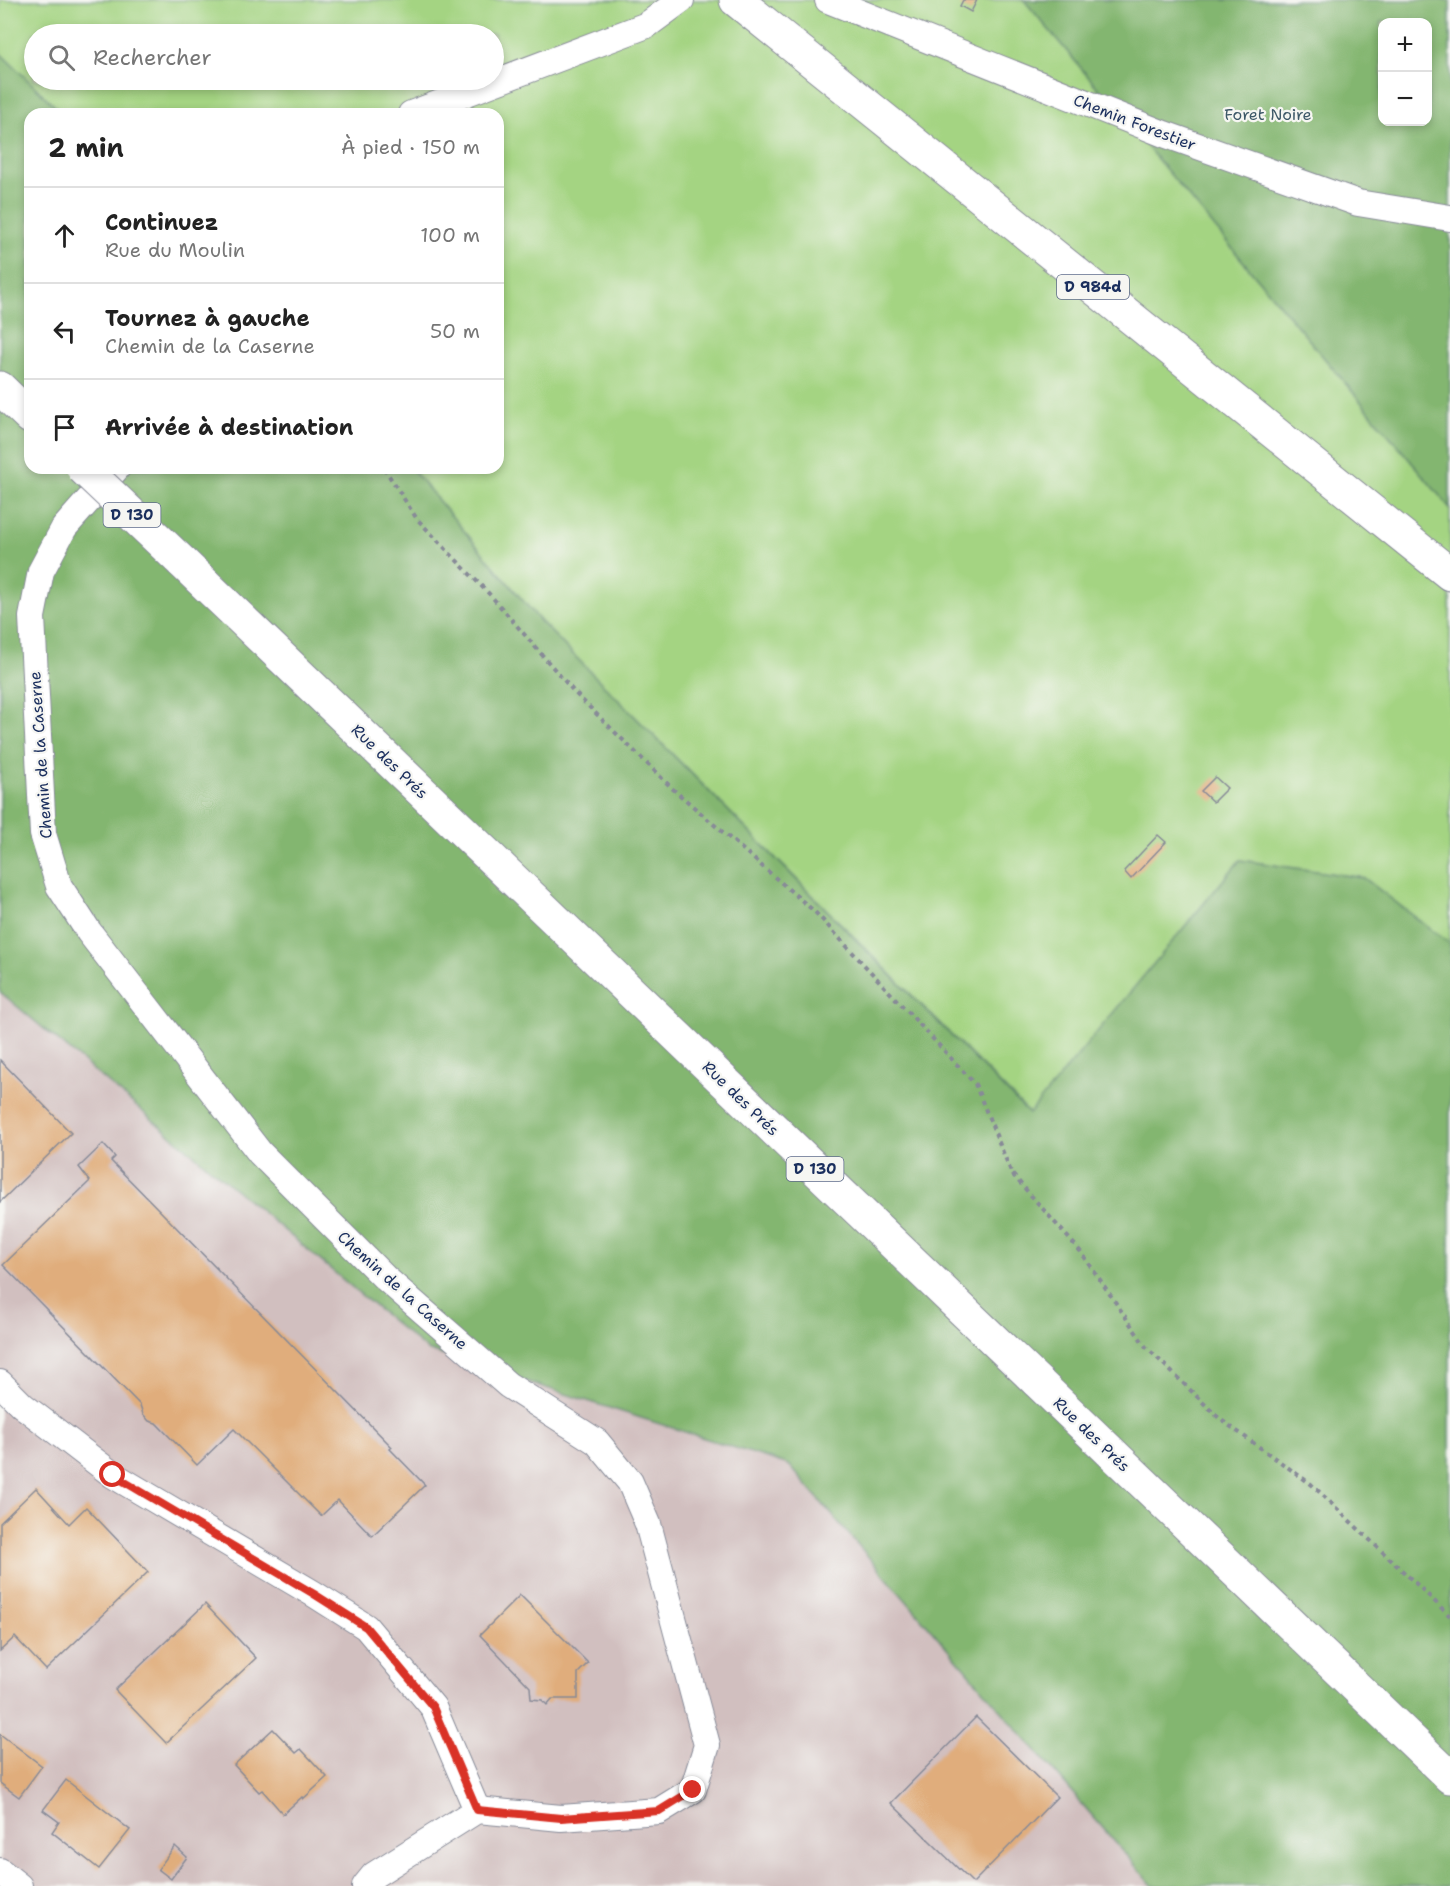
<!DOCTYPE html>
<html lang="fr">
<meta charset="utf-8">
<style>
body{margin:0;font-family:"Shantell Sans",sans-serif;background:#f2f2f2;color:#222}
.controls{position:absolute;right:18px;top:18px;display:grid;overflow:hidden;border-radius:12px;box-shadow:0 3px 9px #0003}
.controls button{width:54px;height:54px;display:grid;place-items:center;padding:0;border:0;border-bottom:2px solid #e0e0e0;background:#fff;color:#222;font:30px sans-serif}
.stop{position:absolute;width:18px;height:18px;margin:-14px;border:4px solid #d93025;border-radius:50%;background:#fff}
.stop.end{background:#d93025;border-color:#fff;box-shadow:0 2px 6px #0008}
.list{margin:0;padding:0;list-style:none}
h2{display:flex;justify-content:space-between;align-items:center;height:78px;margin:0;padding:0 24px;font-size:26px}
h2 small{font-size:20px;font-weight:400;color:#767676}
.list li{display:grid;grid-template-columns:39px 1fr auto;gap:18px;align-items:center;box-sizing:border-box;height:96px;padding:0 24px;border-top:2px solid #e0e0e0}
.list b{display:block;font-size:22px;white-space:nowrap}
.list p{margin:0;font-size:20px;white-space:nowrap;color:#767676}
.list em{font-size:20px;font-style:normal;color:#767676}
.icon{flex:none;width:33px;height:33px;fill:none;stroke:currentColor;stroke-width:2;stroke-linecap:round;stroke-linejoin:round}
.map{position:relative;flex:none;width:1450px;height:1886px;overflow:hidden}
.search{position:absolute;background:#fff;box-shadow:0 3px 9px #0003;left:24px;top:24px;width:480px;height:66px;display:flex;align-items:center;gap:15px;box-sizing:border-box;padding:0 21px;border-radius:33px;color:#767676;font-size:22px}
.panel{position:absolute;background:#fff;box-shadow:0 3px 9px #0003;left:24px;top:108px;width:480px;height:366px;border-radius:18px}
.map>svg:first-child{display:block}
.industrial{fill:#d1bfbf}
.green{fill:#a4d482;stroke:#608270;stroke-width:1.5;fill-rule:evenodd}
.forest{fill:#83b670;stroke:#4f7267;stroke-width:1.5;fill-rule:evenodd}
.building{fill:#e0ad7b}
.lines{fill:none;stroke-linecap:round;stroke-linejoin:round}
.street-casing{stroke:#878a97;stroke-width:28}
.primary-casing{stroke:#878a97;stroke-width:35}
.path{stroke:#878a97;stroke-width:4;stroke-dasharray:4.5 4.5;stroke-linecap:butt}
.street{stroke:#fff;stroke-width:26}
.primary{stroke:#fff;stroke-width:33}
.primary-bridge-casing{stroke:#878a97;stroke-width:35;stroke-linecap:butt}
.primary-bridge{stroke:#fff;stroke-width:33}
.route{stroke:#d93025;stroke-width:8}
.labels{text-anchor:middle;stroke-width:4.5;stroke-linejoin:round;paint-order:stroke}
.shield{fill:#f6f6f2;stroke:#5d6b8a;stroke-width:1.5}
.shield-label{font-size:15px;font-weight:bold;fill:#1b2f5e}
.park-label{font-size:16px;fill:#3d5867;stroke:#f6f6f2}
.street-label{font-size:16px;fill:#1b2f5e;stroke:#f6f6f2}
</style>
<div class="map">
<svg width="1450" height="1886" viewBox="0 0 1450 1886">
<rect width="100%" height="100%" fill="#f6f6f2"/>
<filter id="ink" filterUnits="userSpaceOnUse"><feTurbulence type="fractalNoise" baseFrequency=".0167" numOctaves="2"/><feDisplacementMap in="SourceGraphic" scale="12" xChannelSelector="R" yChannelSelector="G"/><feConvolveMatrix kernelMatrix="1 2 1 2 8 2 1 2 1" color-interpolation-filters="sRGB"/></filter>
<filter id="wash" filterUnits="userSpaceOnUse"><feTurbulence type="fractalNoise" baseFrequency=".008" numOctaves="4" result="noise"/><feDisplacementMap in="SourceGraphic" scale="24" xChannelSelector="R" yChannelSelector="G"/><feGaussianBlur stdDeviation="1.35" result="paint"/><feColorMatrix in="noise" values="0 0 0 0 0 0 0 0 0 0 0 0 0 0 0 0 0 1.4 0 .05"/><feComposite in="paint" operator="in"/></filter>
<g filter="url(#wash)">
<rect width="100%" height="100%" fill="#f3e5d0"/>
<path class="industrial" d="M0,992L427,1350L789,1465L1153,1886H0Z"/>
<path class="green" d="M0,0H1024L1450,508V944L1364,878L1240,860L1030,1114L541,622L411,468H498V114H63L0,53ZM34,34H494V80H34Z"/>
<g class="forest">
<path d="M1024,0H1450V508ZM1382,22H1428V122H1382Z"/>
<path d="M0,53L63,114H30V468H411L541,622L1029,1114L1240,860L1364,878L1450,944V1886H1153L789,1465L427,1350L0,992Z"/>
</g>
<g id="blocks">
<g class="building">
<path d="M963,0H977L971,12L960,6Z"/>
<path d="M1215,777L1227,788L1213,802L1201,791Z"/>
<path d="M1158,835L1166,842L1131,879L1124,871Z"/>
<path d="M0,1060L71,1133L0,1202Z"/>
<path d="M103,1144L115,1157L111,1161L392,1447L390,1449L425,1485L372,1536L338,1500L321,1516L234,1429L197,1465L156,1423L149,1421L143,1414L140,1405L3,1265L90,1181L79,1167Z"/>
<path d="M36,1488L69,1524L86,1507L148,1572L46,1670L15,1637L0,1651V1523Z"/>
<path d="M520,1595L588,1663L578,1673V1699H552L547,1705L542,1700L531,1699L530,1687L480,1635Z"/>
<path d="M205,1604L256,1658L166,1743L115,1690Z"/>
<path d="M976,1717L1057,1797L973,1883L891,1803Z"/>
<path d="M273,1729L296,1753L301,1749L327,1777L303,1799L302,1797L283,1814L262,1790L259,1792L234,1765Z"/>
<path d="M0,1734L42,1766L19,1797L0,1783Z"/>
<path d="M66,1780L130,1830L99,1869L52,1832L59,1822L43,1810Z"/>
<path d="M175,1846L187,1857L171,1879L158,1869Z"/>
</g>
</g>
</g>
<g filter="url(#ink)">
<use href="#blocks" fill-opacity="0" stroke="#878a97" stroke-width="1.5"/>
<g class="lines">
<defs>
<g id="street">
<path d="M828,0L1164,134L1358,203L1450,218"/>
<path d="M411,114L647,25L681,0"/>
<path d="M117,468L64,528L41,571L32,617L43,834L59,886L89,932L260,1153L384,1277L508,1385L597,1442L630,1482L648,1524L707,1745L693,1790L659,1811L561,1818L477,1810L374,1875L365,1886"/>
<path d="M0,1383L22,1405L113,1475L314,1594L366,1627L433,1707L477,1810"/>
<path d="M0,1871L19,1886"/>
</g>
<g id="primary">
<path d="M736,0L1450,574"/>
<path d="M0,388L30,417"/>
<path d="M181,561L1450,1777"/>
</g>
</defs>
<use href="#street" class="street-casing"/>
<use href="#primary" class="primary-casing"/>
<path class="path" d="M384,468L417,519L492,597L575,693L673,789L815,912L975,1084L1012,1174L1081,1252L1146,1347L1220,1419L1311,1484L1450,1616"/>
<use href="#street" class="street"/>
<use href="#primary" class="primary"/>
<defs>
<path id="primary-bridge" d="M83,468L181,561"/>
</defs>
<use href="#primary-bridge" class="primary-bridge-casing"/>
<use href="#primary-bridge" class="primary-bridge"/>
</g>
</g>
<g class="lines" filter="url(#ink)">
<path class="route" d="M113,1475L314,1594L366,1627L433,1707L477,1810L561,1818L659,1811L693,1790"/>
</g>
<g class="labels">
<g class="shield">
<rect x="1057" y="275" width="72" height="24" rx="4.5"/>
<rect x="103.5" y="503" width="57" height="24" rx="4.5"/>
<rect x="786.5" y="1157" width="57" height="24" rx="4.5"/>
</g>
<g class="shield-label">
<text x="1093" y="292">D 984d</text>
<text x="132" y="520">D 130</text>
<text x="815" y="1174">D 130</text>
</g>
<g class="park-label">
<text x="1268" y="120">Foret Noire</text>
</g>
<g class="street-label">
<text transform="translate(1135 122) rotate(21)" y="6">Chemin Forestier</text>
<text transform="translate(40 755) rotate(-94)" y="6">Chemin de la Caserne</text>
<text transform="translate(390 761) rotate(44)" y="6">Rue des Prés</text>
<text transform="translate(741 1098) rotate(44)" y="6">Rue des Prés</text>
<text transform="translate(403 1290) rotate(42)" y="6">Chemin de la Caserne</text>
<text transform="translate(1092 1434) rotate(44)" y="6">Rue des Prés</text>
</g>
</g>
</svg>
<div class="controls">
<button>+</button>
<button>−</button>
</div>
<div class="stop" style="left:113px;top:1475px"></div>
<div class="stop end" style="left:693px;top:1790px"></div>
<div class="search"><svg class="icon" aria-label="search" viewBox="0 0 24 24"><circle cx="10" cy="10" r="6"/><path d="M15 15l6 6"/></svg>Rechercher</div>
<section class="panel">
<h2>2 min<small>À pied · 150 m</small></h2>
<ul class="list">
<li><svg class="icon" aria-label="ahead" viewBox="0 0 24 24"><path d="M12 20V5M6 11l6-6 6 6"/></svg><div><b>Continuez</b><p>Rue du Moulin</p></div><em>100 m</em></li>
<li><svg class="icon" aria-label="left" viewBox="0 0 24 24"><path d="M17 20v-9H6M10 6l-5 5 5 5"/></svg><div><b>Tournez à gauche</b><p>Chemin de la Caserne</p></div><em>50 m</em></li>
<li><svg class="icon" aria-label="arrive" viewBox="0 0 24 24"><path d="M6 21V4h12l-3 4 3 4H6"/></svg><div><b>Arrivée à destination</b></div></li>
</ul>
</section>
</div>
